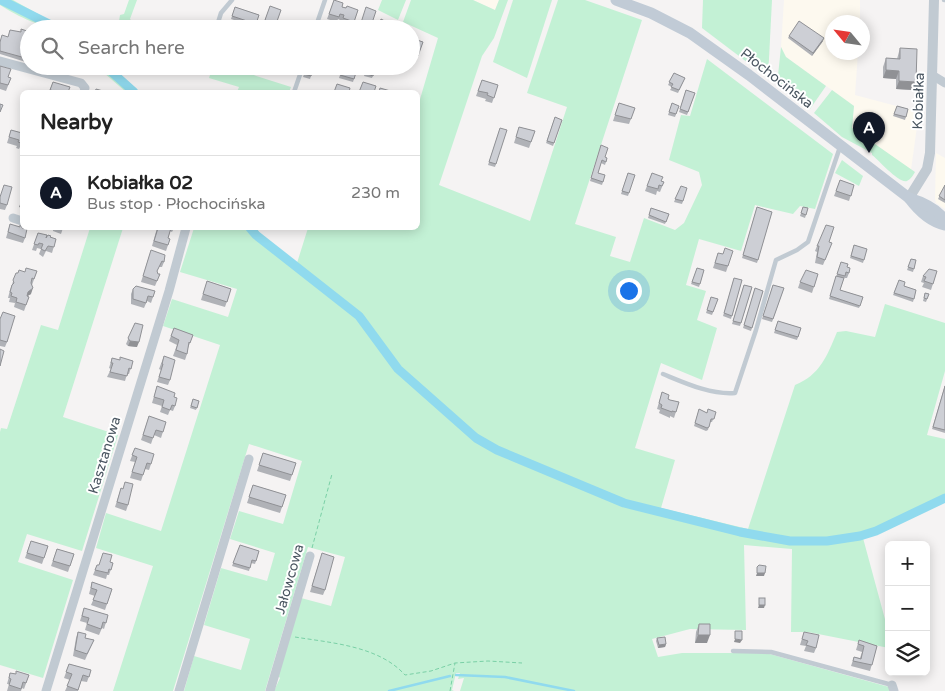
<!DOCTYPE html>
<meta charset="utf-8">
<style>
body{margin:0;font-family:"Varela Round",sans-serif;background:#f2f2f2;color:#222}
.controls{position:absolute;right:15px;bottom:15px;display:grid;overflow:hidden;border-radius:8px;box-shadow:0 2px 12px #0003}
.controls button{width:45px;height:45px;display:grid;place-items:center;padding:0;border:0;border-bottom:1px solid #e0e0e0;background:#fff;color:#222;font:25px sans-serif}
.compass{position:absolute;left:825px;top:15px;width:45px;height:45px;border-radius:50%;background:#fff;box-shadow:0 2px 12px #0003;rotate:299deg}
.you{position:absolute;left:628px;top:290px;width:18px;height:18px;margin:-12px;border:4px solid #fff;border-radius:50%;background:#1a73e8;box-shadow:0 0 0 8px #1a73e833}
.badge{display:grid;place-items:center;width:32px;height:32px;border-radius:50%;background:#111827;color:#fff;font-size:16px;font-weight:700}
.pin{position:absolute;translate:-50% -41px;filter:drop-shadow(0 1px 2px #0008)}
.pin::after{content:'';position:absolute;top:26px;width:18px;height:15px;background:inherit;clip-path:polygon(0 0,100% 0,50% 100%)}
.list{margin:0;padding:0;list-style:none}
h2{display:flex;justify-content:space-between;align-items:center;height:65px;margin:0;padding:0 20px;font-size:21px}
h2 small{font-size:16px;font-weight:400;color:#767676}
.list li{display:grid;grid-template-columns:32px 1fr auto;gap:15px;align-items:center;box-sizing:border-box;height:75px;padding:0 20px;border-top:1px solid #e0e0e0}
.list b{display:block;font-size:19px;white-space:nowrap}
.list p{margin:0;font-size:16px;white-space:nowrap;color:#767676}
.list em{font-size:16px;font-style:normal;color:#767676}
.icon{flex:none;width:28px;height:28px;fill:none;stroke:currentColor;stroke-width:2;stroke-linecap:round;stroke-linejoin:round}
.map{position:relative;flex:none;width:945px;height:691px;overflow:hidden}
.search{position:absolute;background:#fff;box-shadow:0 2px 12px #0003;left:20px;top:20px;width:400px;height:55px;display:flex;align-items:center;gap:12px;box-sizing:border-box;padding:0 18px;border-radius:28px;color:#767676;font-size:19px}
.panel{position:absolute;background:#fff;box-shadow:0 2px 12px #0003;left:20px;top:90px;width:400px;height:140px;border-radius:8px}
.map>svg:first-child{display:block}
.commercial{fill:#fdf9ef}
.green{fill:#c3f1d5}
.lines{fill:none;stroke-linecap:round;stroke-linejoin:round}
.stream{stroke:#90daee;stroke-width:2.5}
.canal{stroke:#90daee;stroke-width:9}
.path{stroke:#7ad0a6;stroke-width:1;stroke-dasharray:4 2.5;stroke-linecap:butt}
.service{stroke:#c1cad2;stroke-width:4.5}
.minor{stroke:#c1cad2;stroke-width:9}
.tertiary{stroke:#c1cad2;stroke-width:10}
.secondary{stroke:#c1cbd6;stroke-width:11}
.wall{fill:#b0b2b7}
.shaded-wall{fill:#909195}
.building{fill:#cdcfd5;stroke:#909195}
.labels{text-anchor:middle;stroke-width:4;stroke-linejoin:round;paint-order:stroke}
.street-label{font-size:14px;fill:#4a5661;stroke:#fff}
</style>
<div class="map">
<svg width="945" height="691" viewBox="0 0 945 691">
<rect width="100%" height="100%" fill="#f5f3f3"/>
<g class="commercial">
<path d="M473,0H499L495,10Z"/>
<path d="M784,0H860V22H832V52L858,53L855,95L919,112L911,170L852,128L854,106L786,57L781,47Z"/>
<path d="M936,153L945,158V209L936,203L935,199Z"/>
</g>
<g class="green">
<path d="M0,0H13L65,29C43,29 19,17 0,5Z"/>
<path d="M129,0H137L130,19L132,21L129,28L119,21L120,15L124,14Z"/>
<path d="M382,0H406L398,20L378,10Z"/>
<path d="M411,0H473L495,10L499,0H508L494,38L482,56L439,185L530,221L567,107L527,93L558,0H585L642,20L575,224L616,237L610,256L630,262L644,218L675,230L684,223L702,185L699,172L669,160L681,115L690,116L707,59L833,154L815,209L800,206L793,214L755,205L741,251L699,239L686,285L706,291L697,320L717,328L702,380L661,363L635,448L675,460L661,508L748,529L795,385C820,375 827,356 837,332L846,331L875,337L885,304L945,323V371L927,435L945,439V501L863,538L889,634V648L808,632H791L792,549L744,545L746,630L690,629L652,639L658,657L682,653H766L889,687L891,691H460L464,678L458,679L460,673H456L452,690L454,691H274L280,678L278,676L301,598L331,606L345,557L308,547L265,691H184L194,656L241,670L250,639L204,625L221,568L267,581L275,553L230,539L239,511L283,524L302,461L249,444L173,691H113L153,566L96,548L106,513L161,531L220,345L163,326L172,299L228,317L237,289L180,272L194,228H256L264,239L297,263L308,228H418V106L438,38L403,22Z"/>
<path d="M513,0H552L527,78L493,62Z"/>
<path d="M703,0H772L768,78L702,28Z"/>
<path d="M781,47L786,57L826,86L810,109L777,85Z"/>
<path d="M96,66H110L139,92H126Z"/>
<path d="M213,66H246L244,72L291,87L289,92H237L239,87L209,78Z"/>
<path d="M832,90L854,106L852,128L915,172C913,175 911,179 907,181C899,184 879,160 872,155V153L842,137L814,113Z"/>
<path d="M842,160L863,176L859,186L835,173Z"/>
<path d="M90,228H123L63,417L118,435L82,551L27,534L18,562L73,580L43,678L0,665V432L1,428L7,429L41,325L58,330Z"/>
</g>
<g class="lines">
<g class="stream">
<path d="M456,675L505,677L574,691"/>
<path d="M389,691L450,676"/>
</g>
<g class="canal">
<path d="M1,0L59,29"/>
<path d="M105,66L134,92"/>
<path d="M250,228L256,235L359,316L398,369L476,438L497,450L624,503L740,532L790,541H827L860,536L876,531L945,498"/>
</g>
<g class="path">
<path d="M312,548L332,474"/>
<path d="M295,637C332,643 379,646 405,675L431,671L455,663L488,661L522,663"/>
<path d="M450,691L455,663"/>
</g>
<g class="service">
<path d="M944,0H945"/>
<path d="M216,29L221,13L232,0"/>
<path d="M315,29L325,0"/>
<path d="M202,70L204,66"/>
<path d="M294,92L303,66"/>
<path d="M663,374C685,383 711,395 735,393L756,330L776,260L797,250L808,242L840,147"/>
<path d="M733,651L771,652L892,685"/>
</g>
<g class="minor">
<path d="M0,61L81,83L85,88L84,92"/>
<path d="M932,75L945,83"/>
<path d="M13,218L22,221"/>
<path d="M892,685L894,691"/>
<path d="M46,691L169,291L186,228"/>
<path d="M179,691L249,459"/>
<path d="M270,691L310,556"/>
</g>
<path class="tertiary" d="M909,198L927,169L930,153L934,0"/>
<g class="secondary">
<path d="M616,0L651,13L690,33L749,75L909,198C918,210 930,222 945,225"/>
<path d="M909,198C922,202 936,208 945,220"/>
</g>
</g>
<g class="wall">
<path d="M334,0L342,7L358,10L352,27L341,24L342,21L338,19L337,22L327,19Z"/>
<path d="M270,6L281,10L275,27L264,23Z"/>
<path d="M235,7L259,15L255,27L231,19Z"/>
<path d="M25,34L29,35V63L0,54V41L8,37Z"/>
<path d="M789,36L823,41L812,56L788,38Z"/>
<path d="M411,38L423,42L417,58L411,57Z"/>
<path d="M900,48L913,90L896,89V79L883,78V67L886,58L897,59Z"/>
<path d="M307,66H314L310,79L303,77Z"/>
<path d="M343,66H358L353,82L339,78Z"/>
<path d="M367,66H376L372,78L364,76Z"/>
<path d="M0,67L8,77L11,78L6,91L0,89Z"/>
<path d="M674,73L685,78L678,93L670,90L672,87L668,85Z"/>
<path d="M482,80L498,85L492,103L485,101L486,99L476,96Z"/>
<path d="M53,82L68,92H49Z"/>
<path d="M686,90L695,93L687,115L679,112Z"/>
<path d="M619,103L635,108L629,124L613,121Z"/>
<path d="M672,103L679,106L675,117L668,115Z"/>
<path d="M897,106L908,109L905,120L893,116Z"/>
<path d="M555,117L562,120L553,146L546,143Z"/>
<path d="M519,127L535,131L529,148L514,143Z"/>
<path d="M500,128L496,164L495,167L488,165Z"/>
<path d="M11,130L22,133V148L20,147L19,149L16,148L17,146L7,143Z"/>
<path d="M601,145L605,157L607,158L605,165L601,163L598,173L605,175L602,185L590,181Z"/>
<path d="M628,173L629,193L628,196L621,194Z"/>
<path d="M652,173L661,181L664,182L660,192L657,191L656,195L645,191Z"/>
<path d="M840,180L854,185L849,201L834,196Z"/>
<path d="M945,185V203L938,199Z"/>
<path d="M681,186L683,201L682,204L674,202Z"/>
<path d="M0,196L7,205L5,210L0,209Z"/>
<path d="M757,207L772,212L757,263L742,258Z"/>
<path d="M803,207L808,208L805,218L800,216Z"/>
<path d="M651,208L669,214L665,224L648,218Z"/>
<path d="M10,224L25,238L23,243L6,238Z"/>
<path d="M53,228H63L61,234L53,231Z"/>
<path d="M157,228H174L172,232L170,231V232L168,238L170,239L166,251L152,246Z"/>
<path d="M38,233L46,238L50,237L56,239L52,253L46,251L43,257L39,254L41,249L37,248L36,251L32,250Z"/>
<path d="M829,242L830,248L823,265L815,263L817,252L815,251L817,246Z"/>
<path d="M854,245L867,249L863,263L850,258Z"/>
<path d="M151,250L164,262L162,267H159L157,271L158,274H160L155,286L141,282Z"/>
<path d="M718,253L728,266L726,272L713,268Z"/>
<path d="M911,259L916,260L913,272L907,270Z"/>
<path d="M847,267L849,273L847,278H844L840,290L863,297L859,308L829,299L839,268Z"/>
<path d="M697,268L704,270L699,287L691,284Z"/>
<path d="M37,271L32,285L31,284V294L27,296L29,297L24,311L14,307L15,303L9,302L10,298H8L10,290L16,273H18L25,272Z"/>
<path d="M937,271L931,290L922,287L924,283L921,282L923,276Z"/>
<path d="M818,274L812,293L798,288L800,282Z"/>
<path d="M734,278L742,280L731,319L723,316Z"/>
<path d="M899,280L904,286L916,290L913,302L893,295Z"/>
<path d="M207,281L231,289L225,307L201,300Z"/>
<path d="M744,285L752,287L740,326L732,324Z"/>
<path d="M773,285L784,288L772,322L762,319Z"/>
<path d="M755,288L763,291L751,331L743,328Z"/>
<path d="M133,289L155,291L151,303L147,301L144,308L131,304V294Z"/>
<path d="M925,293L929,294L926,302L923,301Z"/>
<path d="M711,297L718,299L712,315L706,313Z"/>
<path d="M0,319L7,342L5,347L0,346Z"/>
<path d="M778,321L801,328L797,340L774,333Z"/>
<path d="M135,323L137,347L128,346L126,344Z"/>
<path d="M174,328L193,335L188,348L187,354L185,360L173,356L177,345L169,341Z"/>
<path d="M164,356L170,380L168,385L157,382L161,370L159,369Z"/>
<path d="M112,358L120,360L133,361L129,374H127L125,381L107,377L111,369L109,368Z"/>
<path d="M945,385V433L932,429Z"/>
<path d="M157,386L174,397L175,406L173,411L170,410L168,415L160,412L162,406L152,403Z"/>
<path d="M662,392L670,400L679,402L674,418L670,416V418L659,413L660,410L657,409Z"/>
<path d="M193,399L199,401L196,410L190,408Z"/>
<path d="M699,409L707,413L716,412L712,422H710L708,430L706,431L694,426Z"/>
<path d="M149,416L166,422L161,438L154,435L151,444L141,440Z"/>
<path d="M135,448L151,464L149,470L145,469L141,481L130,478L135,462L130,461Z"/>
<path d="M263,453L296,463L290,481L257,471Z"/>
<path d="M253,485L286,495L280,513L247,503Z"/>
<path d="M121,488L123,489L128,505L126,511L115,507Z"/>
<path d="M31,541L48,546L42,564L25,558Z"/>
<path d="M240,545L259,551L255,564L251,563L249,571L232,566Z"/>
<path d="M57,549L74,554L68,572L51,566Z"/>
<path d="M320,559L325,590L323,595L310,592Z"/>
<path d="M110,562L113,563L109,575H107L106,579L93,575L97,565H99Z"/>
<path d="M92,582L112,589L105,610L91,605L95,596L89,594Z"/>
<path d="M84,608L108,615L104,629L102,628L99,635L85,630L87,623L80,621Z"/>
<path d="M699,624L707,643H695L696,632Z"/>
<path d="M78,632L85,638L94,640L85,660L73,656L76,638Z"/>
<path d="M804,632L816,648L814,653L804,651L806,646L800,645Z"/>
<path d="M657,638L666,644L665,647L658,648L656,641Z"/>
<path d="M859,640L877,646L870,671L851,666L854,657L860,658L862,652L856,650Z"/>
<path d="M69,664L91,670L87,682L81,681L78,691H65L70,680L64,678Z"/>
<path d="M10,673L16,674L29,675L24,689L22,688L21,691H7L9,684H7Z"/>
</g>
<g class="shaded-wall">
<path d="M824,38L823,41L812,56L813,53Z"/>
<path d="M886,70L899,71L896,79L883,78Z"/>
<path d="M899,81L916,82L913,90L896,89Z"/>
<path d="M21,202H22V208L19,207Z"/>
<path d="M33,288L31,294L26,297L28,292Z"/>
<path d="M130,341L139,342L137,347L128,346Z"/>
<path d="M757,573H765L764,576H756Z"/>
<path d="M759,605H765L764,608H758Z"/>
<path d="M698,635H710L707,643H695Z"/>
<path d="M735,639L742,640L740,643L734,642Z"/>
<path d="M666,644L665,647L658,648L659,645Z"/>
</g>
<g class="building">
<path d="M334,0L343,3L342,7L346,8L347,6L358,10L354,22L343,18L344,15L340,14L339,17L329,14Z"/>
<path d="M270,6L281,10L276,24L265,20Z"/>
<path d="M235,7L259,15L256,24L232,16Z"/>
<path d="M366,7L376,11L370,29H359Z"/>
<path d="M381,19L392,25L391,29H378Z"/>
<path d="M799,21L824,38L813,53L789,36Z"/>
<path d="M226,23L234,25L232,29H224Z"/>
<path d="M21,29L27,31L25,34L29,35V59L0,51V42L2,35L8,37L10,30L21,32Z"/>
<path d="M411,38L423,42L418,56L411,54Z"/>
<path d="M900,48L917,49L916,82L899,81V71L886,70V58L900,59Z"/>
<path d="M0,66L11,69L8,77L11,78L8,85L0,83Z"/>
<path d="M307,66H314L311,76L304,74Z"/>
<path d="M343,66H358L354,79L340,75Z"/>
<path d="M367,66H376L373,76L365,73Z"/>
<path d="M674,73L685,78L679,90L671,87L673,84L669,82Z"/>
<path d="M482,80L498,85L494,98L487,95L488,93L478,91Z"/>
<path d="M53,82L70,87L68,92H59L50,90Z"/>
<path d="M363,82L376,86L374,92H359Z"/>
<path d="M337,84L350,88L349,92H334Z"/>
<path d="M380,88L394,92H379Z"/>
<path d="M96,89L103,91V92H95Z"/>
<path d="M686,90L695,93L688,112L680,109Z"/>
<path d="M619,103L635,108L631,119L615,115Z"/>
<path d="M672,103L679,106L676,114L669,112Z"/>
<path d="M0,104L3,105L0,112Z"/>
<path d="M897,106L908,109L906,117L894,114Z"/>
<path d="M555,117L562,120L554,143L547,141Z"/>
<path d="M519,127L535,131L531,142L516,137Z"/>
<path d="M500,128L507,130L496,164L489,162Z"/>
<path d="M11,130L22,133V141L21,143L18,142L19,140L9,137Z"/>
<path d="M601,145L608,148L605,157L607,158L606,162L602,160L598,173L605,175L603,182L591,178Z"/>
<path d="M628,173L635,175L629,193L622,191Z"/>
<path d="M652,173L663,177L661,181L664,182L662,186L659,185L658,189L647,186Z"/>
<path d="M840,180L854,185L851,196L836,191Z"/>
<path d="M4,185L12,187L7,205L0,203V197Z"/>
<path d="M945,185V200L939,196Z"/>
<path d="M681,186L687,188L683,201L675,199Z"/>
<path d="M757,207L772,212L758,260L743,255Z"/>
<path d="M803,207L808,208L806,215L801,213Z"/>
<path d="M651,208L669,214L666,222L649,215Z"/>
<path d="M10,224L20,227V225L22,226V228L27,229L25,238L8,232Z"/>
<path d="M826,225L834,227L829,242L832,243L825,260L817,257L819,246H817Z"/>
<path d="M158,228H171L168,238L170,239L168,245L154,241Z"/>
<path d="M38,233L47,235L46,238L48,235L51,236L50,237L56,239L54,247L48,246L45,251L41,249L43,244L39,243L38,245L34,244Z"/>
<path d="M854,245L867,249L864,260L851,256Z"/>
<path d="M725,248L733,251L728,266L715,263L718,253L723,254Z"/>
<path d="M151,250L165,255L164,262L162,261L157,271L158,274H160L157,281L143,276Z"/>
<path d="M911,259L916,260L914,269L908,267Z"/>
<path d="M841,262L848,264L847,267L850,268L849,273L846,272L845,276L837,274Z"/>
<path d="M26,268L37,271L34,279L32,278L31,283L33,288L28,292L27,296L29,297L26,305L16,302L17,298L11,296L12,293L10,292L12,285L14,283L13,280L16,273H18L19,270L25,272Z"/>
<path d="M697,268L704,270L700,284L692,282Z"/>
<path d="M929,269L937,271L933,284L924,281L926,277L923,276Z"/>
<path d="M806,270L818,274L814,287L800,282Z"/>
<path d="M836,276L844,278L840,290L863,297L860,306L830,296Z"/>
<path d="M734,278L742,280L732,316L724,313Z"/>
<path d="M899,280L905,282L904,286L916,290L914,299L894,293Z"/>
<path d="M207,281L231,289L227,302L203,294Z"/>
<path d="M744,285L752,287L741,323L733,321Z"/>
<path d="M773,285L784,288L773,319L763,316Z"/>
<path d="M136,286L155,291L153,297L148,296L146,303L133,299V289Z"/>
<path d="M755,288L763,291L752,328L744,325Z"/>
<path d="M925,293L929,294L927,299L924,298Z"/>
<path d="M711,297L718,299L713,312L707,310Z"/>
<path d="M3,312L15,316L7,342L0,340V319Z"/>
<path d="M778,321L801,328L798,337L775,330Z"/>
<path d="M135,323L143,325L139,342L130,341L128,338Z"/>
<path d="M174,328L193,335L190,343L189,342L187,354L176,350L179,340L171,336Z"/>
<path d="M0,349L4,351L0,366Z"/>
<path d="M164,356L175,360L170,380L159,377L163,364H162Z"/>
<path d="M120,357L133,361L131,369L129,368L127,376L110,372L113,363H111L112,358L120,360Z"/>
<path d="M157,386L175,393L174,397L177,398L175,406L172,405L170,410L162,407L164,400L154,397Z"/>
<path d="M945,386V430L933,427Z"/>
<path d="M662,392L669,395L668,399L670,400L679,402L676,412L672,411V412L661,408L662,405L659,403Z"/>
<path d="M193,399L199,401L197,408L191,406Z"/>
<path d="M699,409L707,413L708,409L716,412L714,419H711L709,427L707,428L695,423Z"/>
<path d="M149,416L166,422L163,432L156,430L153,438L143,435Z"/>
<path d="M135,448L154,454L151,464L147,463L143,475L132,472L137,457L132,455Z"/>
<path d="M263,453L296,463L292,475L259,465Z"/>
<path d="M125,482L133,484L128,505L117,502L121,488L123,489Z"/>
<path d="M253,485L286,495L282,507L249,497Z"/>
<path d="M31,541L48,546L44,558L27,553Z"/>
<path d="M240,545L259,551L256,561L252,560L250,568L233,563Z"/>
<path d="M57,549L74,554L70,566L53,561Z"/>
<path d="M103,553L112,555L110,562L113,563L111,570L109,569L108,573L95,570L97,565H99Z"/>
<path d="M322,553L334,557L325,590L312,586Z"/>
<path d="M759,565L766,566L765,573H757V567Z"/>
<path d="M92,582L112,589L107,604L93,600L97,590L91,588Z"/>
<rect x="759" y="598" width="6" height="7"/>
<path d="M84,608L108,615L106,623L103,622L101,629L87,624L89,618L82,616Z"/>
<path d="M699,624H710V635H698Z"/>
<path d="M735,631H742V640L735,639Z"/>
<path d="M78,632L86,634L85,638L94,640L87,654L75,650Z"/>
<path d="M804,632L819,635L816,648L806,645L808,641L802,639Z"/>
<path d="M665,637L666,644L659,645L657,638Z"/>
<path d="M859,640L877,646L872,665L853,661L854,657L861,659L864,646L858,644Z"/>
<path d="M69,664L91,670L89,677L83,675L78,690L67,686L72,674L66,672Z"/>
<path d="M16,671L29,675L26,683L23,682L21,689L9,685L11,679L9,678L10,673L16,674Z"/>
</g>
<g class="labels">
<g class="street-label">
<text transform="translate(777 78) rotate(38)" y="5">Płochocińska</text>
<text transform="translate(918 101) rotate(-88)" y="5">Kobiałka</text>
<text transform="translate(104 455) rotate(-73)" y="5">Kasztanowa</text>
<text transform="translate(289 579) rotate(-74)" y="5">Jałowcowa</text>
</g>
</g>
</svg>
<div class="controls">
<button>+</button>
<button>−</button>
<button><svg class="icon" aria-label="layers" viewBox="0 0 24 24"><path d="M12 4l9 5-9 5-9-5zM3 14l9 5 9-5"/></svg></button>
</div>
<svg class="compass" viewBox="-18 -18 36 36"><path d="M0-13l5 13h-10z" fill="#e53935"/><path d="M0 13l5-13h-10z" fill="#767676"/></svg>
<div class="you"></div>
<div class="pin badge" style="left:869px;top:153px">A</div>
<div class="search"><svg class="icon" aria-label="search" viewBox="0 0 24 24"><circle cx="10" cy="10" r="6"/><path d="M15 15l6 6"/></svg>Search here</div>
<section class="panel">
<h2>Nearby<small></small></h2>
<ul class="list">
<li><span class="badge">A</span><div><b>Kobiałka 02</b><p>Bus stop · Płochocińska</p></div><em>230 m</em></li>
</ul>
</section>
</div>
